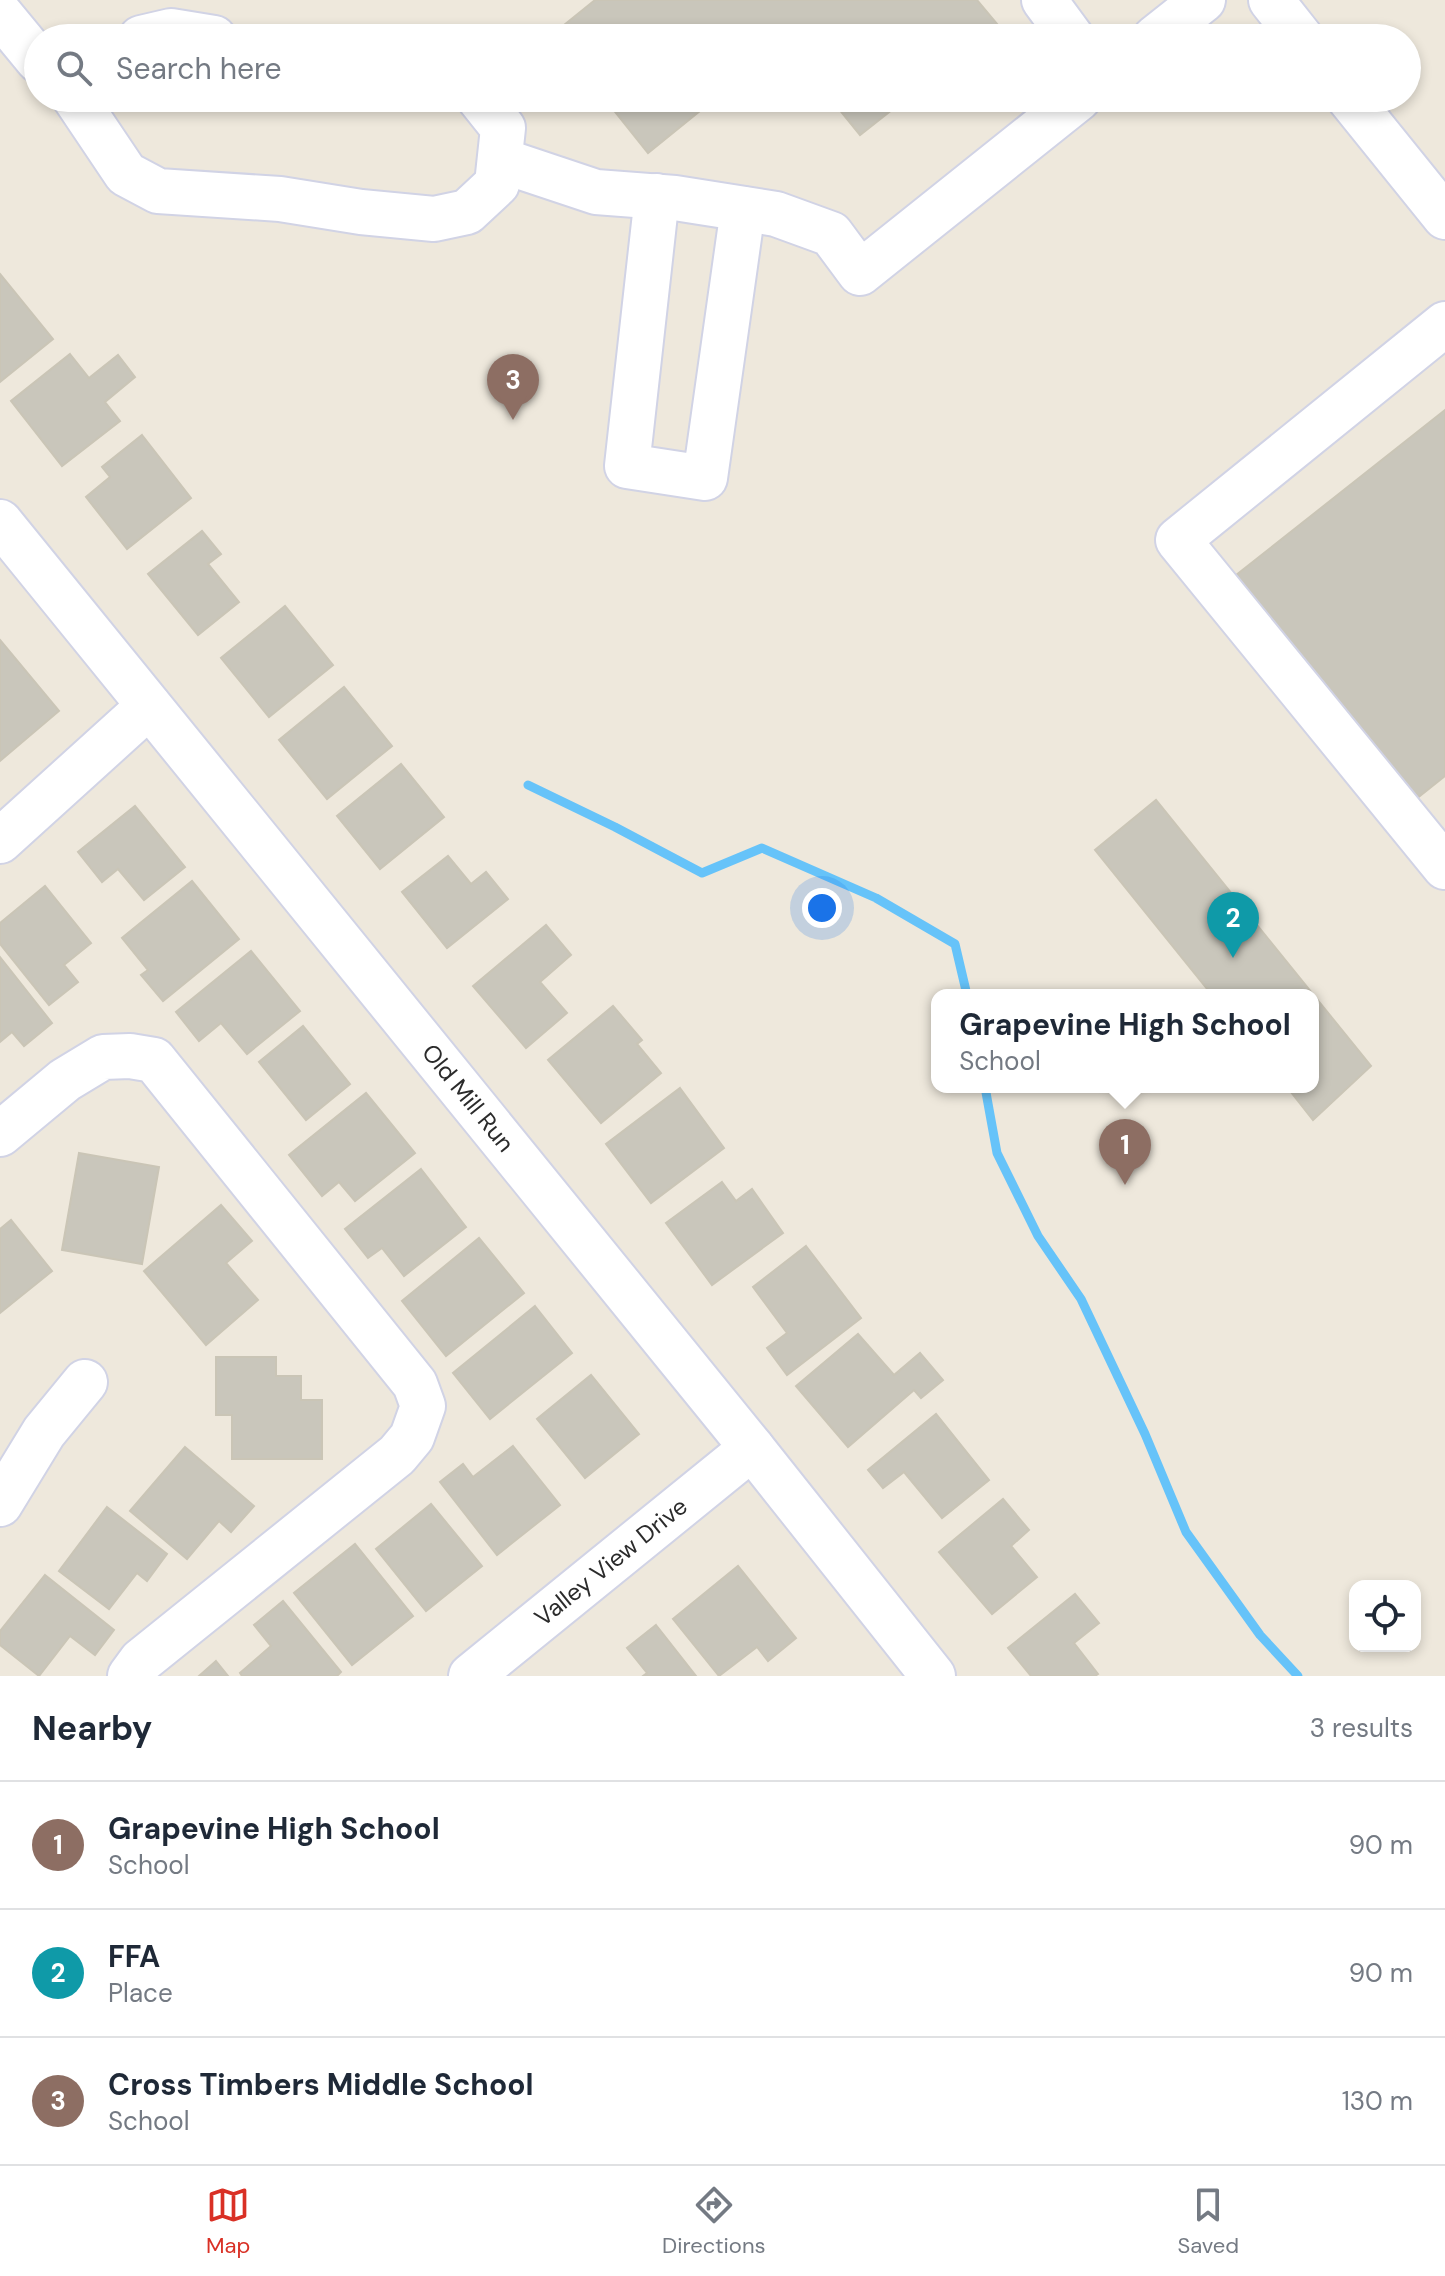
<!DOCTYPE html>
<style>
body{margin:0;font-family:"DM Sans",sans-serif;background:#f6f6f7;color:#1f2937}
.controls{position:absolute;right:24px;bottom:24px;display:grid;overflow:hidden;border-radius:16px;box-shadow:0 4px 12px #0003}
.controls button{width:72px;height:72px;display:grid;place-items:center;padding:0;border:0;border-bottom:2px solid #e0e1e3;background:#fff;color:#1f2937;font:40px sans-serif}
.you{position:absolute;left:822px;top:908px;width:28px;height:28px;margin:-20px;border:6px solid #fff;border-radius:50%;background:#1a73e8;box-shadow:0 0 0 12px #1a73e833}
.badge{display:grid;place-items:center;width:52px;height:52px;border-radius:50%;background:#d93025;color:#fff;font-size:26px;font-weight:700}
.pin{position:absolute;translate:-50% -66px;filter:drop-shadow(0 2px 4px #0008)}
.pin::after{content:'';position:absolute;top:42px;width:28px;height:24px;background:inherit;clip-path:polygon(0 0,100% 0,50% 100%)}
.popup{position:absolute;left:931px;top:989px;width:388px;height:104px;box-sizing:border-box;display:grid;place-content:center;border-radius:16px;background:#fff;filter:drop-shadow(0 2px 6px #0005);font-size:26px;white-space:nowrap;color:#747a83}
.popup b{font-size:30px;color:#1f2937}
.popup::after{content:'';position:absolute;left:50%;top:100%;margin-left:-16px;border:16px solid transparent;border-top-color:#fff}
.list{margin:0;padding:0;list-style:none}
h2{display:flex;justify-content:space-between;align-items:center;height:104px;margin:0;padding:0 32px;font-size:34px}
h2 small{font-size:26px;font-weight:400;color:#747a83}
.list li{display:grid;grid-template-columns:52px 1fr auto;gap:24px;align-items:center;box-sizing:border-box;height:128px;padding:0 32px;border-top:2px solid #e0e1e3}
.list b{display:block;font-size:30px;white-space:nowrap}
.list p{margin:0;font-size:26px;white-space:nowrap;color:#747a83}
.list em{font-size:26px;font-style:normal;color:#747a83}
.icon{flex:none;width:44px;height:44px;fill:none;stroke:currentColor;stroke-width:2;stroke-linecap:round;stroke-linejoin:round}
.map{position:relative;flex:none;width:1445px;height:1676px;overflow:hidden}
.search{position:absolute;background:#fff;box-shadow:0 4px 12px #0003;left:24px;right:24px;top:24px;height:88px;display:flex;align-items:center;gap:20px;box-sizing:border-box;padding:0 28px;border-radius:44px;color:#747a83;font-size:30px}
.sheet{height:488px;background:#fff}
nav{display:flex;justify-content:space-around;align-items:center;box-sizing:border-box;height:112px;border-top:2px solid #e0e1e3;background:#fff;font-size:22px;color:#747a83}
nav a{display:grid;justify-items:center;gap:4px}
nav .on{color:#d93025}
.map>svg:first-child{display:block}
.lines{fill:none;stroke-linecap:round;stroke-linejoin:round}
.stream{stroke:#66c3f9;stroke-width:9}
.building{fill:#c9c6bb;stroke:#cac5b6;stroke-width:2}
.minor-casing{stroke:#d1d3e5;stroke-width:48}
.minor{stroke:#fff;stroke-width:44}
.labels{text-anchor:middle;stroke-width:8;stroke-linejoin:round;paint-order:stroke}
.street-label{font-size:24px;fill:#2b2b2b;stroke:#fff}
</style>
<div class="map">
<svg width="1445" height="1676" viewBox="0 0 1445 1676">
<rect width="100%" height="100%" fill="#eee8dc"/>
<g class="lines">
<g class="stream">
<path d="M528,785L615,827L702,873L762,848L876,898L955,944L967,995"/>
<path d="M985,1087L997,1153L1038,1236L1081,1299L1145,1434L1186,1532L1260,1635L1298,1676"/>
</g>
</g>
<g class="building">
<path d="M595,0H977L998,25L982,38H556L553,34Z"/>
<path d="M604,98H716L648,153Z"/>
<path d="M830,98H907L860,135Z"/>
<path d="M0,274L53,339L0,382Z"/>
<path d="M70,354L89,378L118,355L135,377L105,402L120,421L62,466L11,401Z"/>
<path d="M1445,410V776L1416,799L1235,576Z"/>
<path d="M142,435L191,498L127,549L86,497L110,477L102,467Z"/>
<path d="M202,531L221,554L208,564L239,602L198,635L148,574Z"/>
<path d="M285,606L333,665L269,717L221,658Z"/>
<path d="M0,640L59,711L0,761Z"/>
<path d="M344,687L392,746L327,799L279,740Z"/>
<path d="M401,764L444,817L380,869L337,816Z"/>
<path d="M1156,800L1371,1066L1313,1120L1287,1087H1313V995H1212L1095,850Z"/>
<path d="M135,806L185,867L144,900L118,869L102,882L78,852Z"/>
<path d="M448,856L471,884L486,872L508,899L447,948L402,892Z"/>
<path d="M192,881L239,939L163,1001L141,975L148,970L122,938Z"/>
<path d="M45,886L91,943L64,965L78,982L49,1005L0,944V923Z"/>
<path d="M546,925L571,955L540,982L567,1013L526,1048L473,986Z"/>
<path d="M251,951L300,1011L247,1054L221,1023L199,1041L176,1012Z"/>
<path d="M0,957L52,1023L24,1046L12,1032L0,1042Z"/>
<path d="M613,1006L642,1040L637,1044L661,1073L601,1123L548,1060Z"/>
<path d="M303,1026L350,1084L306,1120L259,1062Z"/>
<path d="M680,1088L724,1148L651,1203L606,1144Z"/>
<path d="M366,1093L415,1153L355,1201L339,1182L322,1196L289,1155Z"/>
<path d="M79,1153L159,1167L142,1264L62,1250Z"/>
<path d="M421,1169L466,1227L404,1276L382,1248L368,1258L345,1229Z"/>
<path d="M722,1182L736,1201L752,1189L783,1233L712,1285L666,1223Z"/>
<path d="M221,1205L252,1241L226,1263L258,1300L206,1345L144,1271Z"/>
<path d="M11,1220L52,1271L0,1313V1229Z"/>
<path d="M479,1238L524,1293L446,1356L402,1301Z"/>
<path d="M806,1246L861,1318L787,1375L767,1348L787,1333L753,1287Z"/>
<path d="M535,1306L572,1353L490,1419L453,1373Z"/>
<path d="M858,1334L894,1375L920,1353L943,1380L921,1398L914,1390L848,1447L796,1386Z"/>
<path d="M216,1357H276V1376H301V1400H322V1459H232V1415H216Z"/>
<path d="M591,1375L639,1434L585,1478L537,1419Z"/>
<path d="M936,1414L989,1480L942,1518L904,1472L883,1488L868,1470Z"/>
<path d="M513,1446L560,1505L497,1555L440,1482L463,1464L473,1477Z"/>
<path d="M185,1447L254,1506L231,1532L219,1521L187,1559L130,1511Z"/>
<path d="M1003,1499L1029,1530L1011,1546L1037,1577L992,1614L939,1552Z"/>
<path d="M431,1504L482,1566L426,1611L376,1549Z"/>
<path d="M107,1507L167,1554L147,1581L137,1573L109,1609L59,1571Z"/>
<path d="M355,1544L413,1616L352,1665L294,1593Z"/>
<path d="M738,1566L796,1638L768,1661L757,1647L719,1676L673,1619Z"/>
<path d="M45,1575L114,1630L95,1655L70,1636L39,1676L0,1645V1631Z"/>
<path d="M1075,1594L1099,1623L1074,1643L1098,1674L1095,1676H1031L1008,1648Z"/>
<path d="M283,1601L341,1672L337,1676H242L240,1673L271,1646L254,1625Z"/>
<path d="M656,1625L696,1676H643L647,1673L627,1648Z"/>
<path d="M216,1661L228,1676H199Z"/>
</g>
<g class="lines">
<defs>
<g id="minor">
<path d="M1044,0L1072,38"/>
<path d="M1271,0L1301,38"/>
<path d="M0,14L38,60"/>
<path d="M141,38L171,31L214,38"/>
<path d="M1155,38L1203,0"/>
<path d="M75,98L126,174L158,191L280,199L361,212L434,219L467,212L497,184L503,128L479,98"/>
<path d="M1349,98L1445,217"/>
<path d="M500,160L596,192L675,198L776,214L831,234L860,273L1079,98"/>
<path d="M657,196L627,466L705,478L743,209"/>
<path d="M1445,324L1178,540L1445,867"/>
<path d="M0,522L752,1448L933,1676"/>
<path d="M0,841L149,706"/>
<path d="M0,1134L65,1080L103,1057L130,1056L154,1060L415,1384L423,1406L412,1437L397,1455L141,1661L130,1676"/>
<path d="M0,1504L44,1432L85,1382"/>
<path d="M471,1676L752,1448"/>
</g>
</defs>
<use href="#minor" class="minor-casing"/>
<use href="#minor" class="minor"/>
</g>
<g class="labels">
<g class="street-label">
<text transform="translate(468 1098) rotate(51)" y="8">Old Mill Run</text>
<text transform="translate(611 1562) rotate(-39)" y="8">Valley View Drive</text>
</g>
</g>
</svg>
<div class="controls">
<button><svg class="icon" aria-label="locate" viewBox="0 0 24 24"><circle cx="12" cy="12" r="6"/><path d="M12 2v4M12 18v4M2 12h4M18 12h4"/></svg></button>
</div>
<div class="you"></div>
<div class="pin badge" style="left:1125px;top:1185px;background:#8d6e63">1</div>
<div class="popup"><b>Grapevine High School</b>School</div>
<div class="pin badge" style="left:1233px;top:958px;background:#0f9aa8">2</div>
<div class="pin badge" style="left:513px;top:420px;background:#8d6e63">3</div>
<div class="search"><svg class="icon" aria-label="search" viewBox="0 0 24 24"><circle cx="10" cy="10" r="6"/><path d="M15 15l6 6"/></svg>Search here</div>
</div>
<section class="sheet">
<h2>Nearby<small>3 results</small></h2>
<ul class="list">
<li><span class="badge" style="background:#8d6e63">1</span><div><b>Grapevine High School</b><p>School</p></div><em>90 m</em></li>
<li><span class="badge" style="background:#0f9aa8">2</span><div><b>FFA</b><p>Place</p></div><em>90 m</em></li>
<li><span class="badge" style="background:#8d6e63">3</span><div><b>Cross Timbers Middle School</b><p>School</p></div><em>130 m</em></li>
</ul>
</section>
<nav>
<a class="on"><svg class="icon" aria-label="map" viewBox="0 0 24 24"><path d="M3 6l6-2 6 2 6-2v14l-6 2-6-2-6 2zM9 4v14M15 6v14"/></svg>Map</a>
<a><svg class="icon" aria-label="directions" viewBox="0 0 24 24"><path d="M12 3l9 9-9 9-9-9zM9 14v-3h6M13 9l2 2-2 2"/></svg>Directions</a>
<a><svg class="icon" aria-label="saved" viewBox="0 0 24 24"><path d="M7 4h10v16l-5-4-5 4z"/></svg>Saved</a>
</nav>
